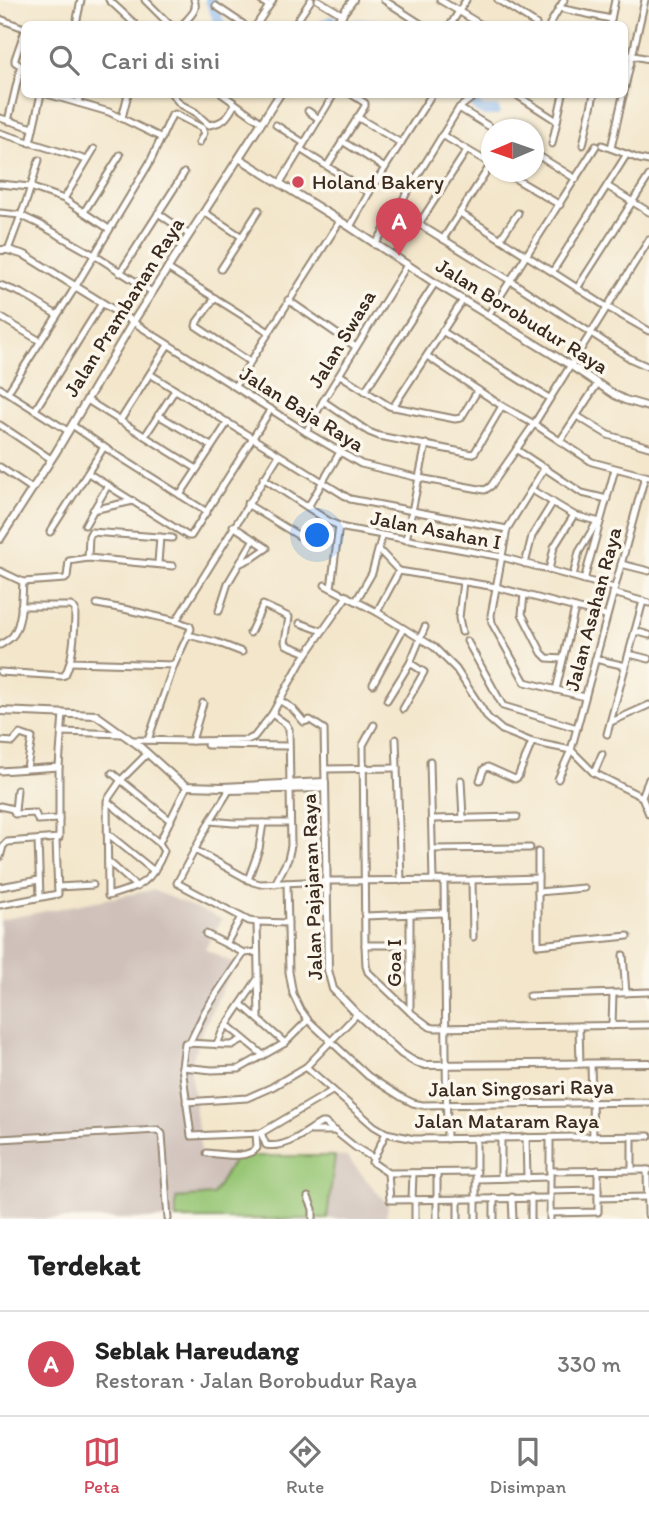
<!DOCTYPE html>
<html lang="id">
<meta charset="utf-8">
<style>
body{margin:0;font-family:Itim,sans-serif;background:#f6f6f6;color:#222}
.compass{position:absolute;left:481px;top:119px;width:63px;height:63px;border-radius:50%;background:#fff;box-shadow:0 2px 5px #0004;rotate:268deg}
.you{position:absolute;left:318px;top:536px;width:24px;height:24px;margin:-18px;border:5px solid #fff;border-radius:50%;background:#1a73e8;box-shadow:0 0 0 10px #1a73e833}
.badge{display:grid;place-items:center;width:46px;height:46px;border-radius:50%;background:#d1495b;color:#fff;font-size:23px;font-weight:700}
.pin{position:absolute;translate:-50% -58px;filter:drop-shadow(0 2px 4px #0008)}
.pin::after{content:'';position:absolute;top:37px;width:24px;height:21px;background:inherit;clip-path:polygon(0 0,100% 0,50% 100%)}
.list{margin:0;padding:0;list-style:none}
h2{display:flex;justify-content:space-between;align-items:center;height:91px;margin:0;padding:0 28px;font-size:30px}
h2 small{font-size:23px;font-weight:400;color:#767676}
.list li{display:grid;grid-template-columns:46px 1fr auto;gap:21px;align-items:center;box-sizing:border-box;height:105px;padding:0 28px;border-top:2px solid #e0e0e0}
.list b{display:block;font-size:26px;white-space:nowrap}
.list p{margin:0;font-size:23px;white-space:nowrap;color:#767676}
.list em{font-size:23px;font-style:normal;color:#767676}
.icon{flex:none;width:38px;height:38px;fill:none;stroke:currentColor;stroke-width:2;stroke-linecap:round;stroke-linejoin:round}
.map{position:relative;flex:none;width:649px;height:1219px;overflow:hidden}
.search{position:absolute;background:#fff;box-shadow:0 2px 5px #0004;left:21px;right:21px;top:21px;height:77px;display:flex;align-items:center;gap:18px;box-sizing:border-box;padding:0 24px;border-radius:10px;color:#767676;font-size:26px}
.sheet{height:196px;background:#fff}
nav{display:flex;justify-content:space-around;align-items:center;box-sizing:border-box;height:98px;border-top:2px solid #e0e0e0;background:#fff;font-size:19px;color:#767676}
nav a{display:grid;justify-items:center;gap:4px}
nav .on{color:#d1495b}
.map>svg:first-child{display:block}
.industrial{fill:#cfc1ba}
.green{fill:#97c675;stroke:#69784a;stroke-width:2}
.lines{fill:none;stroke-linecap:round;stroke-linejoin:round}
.river{stroke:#83b4ef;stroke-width:10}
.minor-casing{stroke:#978874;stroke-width:9}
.tertiary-casing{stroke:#978874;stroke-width:10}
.minor{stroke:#fff;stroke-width:5}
.tertiary{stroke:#fff;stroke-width:6}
.poi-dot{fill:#d1495b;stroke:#fbf7ec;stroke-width:2.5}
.labels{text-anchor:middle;stroke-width:7;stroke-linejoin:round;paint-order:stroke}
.poi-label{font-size:21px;fill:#3b2a1e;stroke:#fbf7ec;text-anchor:start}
.street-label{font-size:21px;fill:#3b2a1e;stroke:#fbf7ec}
</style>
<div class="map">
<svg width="649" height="1219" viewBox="0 0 649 1219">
<rect width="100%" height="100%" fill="#fbf7ec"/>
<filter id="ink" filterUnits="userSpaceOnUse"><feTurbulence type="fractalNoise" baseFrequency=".0143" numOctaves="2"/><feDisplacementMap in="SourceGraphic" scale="14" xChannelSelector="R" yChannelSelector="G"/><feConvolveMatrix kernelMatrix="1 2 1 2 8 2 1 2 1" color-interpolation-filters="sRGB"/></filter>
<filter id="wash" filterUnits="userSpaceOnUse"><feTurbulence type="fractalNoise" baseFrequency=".00686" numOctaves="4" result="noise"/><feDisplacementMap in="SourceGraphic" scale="28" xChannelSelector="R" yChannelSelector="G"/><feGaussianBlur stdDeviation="1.57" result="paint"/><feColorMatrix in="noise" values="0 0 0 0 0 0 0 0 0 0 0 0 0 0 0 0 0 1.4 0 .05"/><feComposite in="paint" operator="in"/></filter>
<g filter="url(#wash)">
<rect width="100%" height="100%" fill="#f3e6cb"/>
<g class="industrial">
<path d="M152,890L222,919L205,949L234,964L201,1034L190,1066L201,1154L236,1156L213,1195L176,1198V1219H0V920Z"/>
<path d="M335,1156L347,1157L388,1205L386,1219H327Z"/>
</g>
<path class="green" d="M236,1156H335L327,1219H176V1198L213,1195Z"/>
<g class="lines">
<g class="river">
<path d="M210,0L220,24"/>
<path d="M325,24L332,21"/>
<path d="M357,24H375"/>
<path d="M466,94L479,109L484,111H495"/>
</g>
</g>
</g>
<g filter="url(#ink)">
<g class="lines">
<defs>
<g id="minor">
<path d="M109,0L135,24"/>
<path d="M145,0L169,24"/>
<path d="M260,0L269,6"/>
<path d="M318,0L343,15"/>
<path d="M384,0L421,24"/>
<path d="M440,0L480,24"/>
<path d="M498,0L536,24"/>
<path d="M216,6L243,24"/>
<path d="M559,8L611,19"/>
<path d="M0,19L24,28"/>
<path d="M76,24L81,0"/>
<path d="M183,24C189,17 199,10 194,0"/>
<path d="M257,24L273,0"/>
<path d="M295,24L311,0"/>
<path d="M451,24L466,0"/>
<path d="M550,24L564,0"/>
<path d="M610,24L615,0"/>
<path d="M624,54L649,59"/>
<path d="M47,94L78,103"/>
<path d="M80,94L78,103L109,112L162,138"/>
<path d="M172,94L180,104L195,112L209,125C226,122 227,117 235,104"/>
<path d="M222,94L261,122"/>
<path d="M515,94L557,121"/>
<path d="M459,108L495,130"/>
<path d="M308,111L319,119"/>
<path d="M357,117L401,143"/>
<path d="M0,118L33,128"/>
<path d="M122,118L128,94"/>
<path d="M8,121L21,66L15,62V59L24,33"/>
<path d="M276,125L304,143"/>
<path d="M0,133L87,160"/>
<path d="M442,135L491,164"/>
<path d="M342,141L385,168"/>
<path d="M30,143L41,94"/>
<path d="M552,144L563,94"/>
<path d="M583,145L594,94"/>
<path d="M602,145L639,159L649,161"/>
<path d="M611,148L645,0"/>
<path d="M300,149L369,193"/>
<path d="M534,153L576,179"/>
<path d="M327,166L365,106V103L351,94"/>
<path d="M504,172L560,205"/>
<path d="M280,183L334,94"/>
<path d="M0,184L30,187L64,199L109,229"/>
<path d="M607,186L649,212"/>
<path d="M64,199L94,149"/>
<path d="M396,210L511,281L631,359L649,367"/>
<path d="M84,212L120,155"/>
<path d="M204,212L242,237"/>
<path d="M0,213L20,215L39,224L94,255L152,292"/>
<path d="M158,213L188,234"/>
<path d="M460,213L607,307L649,331"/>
<path d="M419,224L467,150"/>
<path d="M350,227L369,193L432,94"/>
<path d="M501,238L518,213"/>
<path d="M443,239L491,164"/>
<path d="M375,245L459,108L477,94"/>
<path d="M8,250L27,199L39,160"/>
<path d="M167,268L269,332"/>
<path d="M221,269L259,210"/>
<path d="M553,271L627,154"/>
<path d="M120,273L184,173"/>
<path d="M0,285L23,294L57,315"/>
<path d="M578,287L649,176"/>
<path d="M215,298L197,322L196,326L250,362"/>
<path d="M288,300L356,347"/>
<path d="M489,314L596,146"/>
<path d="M0,317L40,341"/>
<path d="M133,322L306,432L361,464L419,478L485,490L491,486L534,424L649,240"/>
<path d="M442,331L549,398"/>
<path d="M427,356L502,406L534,424L592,462L649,477"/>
<path d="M150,374L350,499L507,529"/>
<path d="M340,375L389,406L455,419L461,418L478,390"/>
<path d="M235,386L340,221"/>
<path d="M0,388L68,431"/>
<path d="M365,391L435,283"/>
<path d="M8,392L71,294L150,162L172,115L175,114L202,128L204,133L199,143"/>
<path d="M87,400L197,469"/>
<path d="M323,401L369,432L379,436L472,454L475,452L502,406"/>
<path d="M393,407L463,300"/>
<path d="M35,410L102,303"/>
<path d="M158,415L211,446"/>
<path d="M577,416L608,435L649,447"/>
<path d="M120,421L168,345"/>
<path d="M0,425L51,459"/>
<path d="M72,425L104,447L207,512"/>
<path d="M306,432L323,401L407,265"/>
<path d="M145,436L175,390"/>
<path d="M560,441L598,383"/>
<path d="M517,450L582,493L607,499"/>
<path d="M0,467L31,488"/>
<path d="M545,467L507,529L491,615L492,623L525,682L585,697"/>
<path d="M88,473L188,536H191L271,409"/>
<path d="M263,478L330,522L344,528L502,557L614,588"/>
<path d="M532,490L574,515L600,522"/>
<path d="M180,495L228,422"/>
<path d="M247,504L299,536"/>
<path d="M308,507L340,452"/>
<path d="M93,510L133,501"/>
<path d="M85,525L108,485"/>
<path d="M233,526L267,548L254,557L241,563"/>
<path d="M50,532L104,447"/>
<path d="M406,540L426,444"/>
<path d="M379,550L399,571"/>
<path d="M88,558L89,536L91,532L172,538"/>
<path d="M158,563L160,537"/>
<path d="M525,564L532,536L553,502"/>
<path d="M621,564L649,571"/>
<path d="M549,570L554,547L574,515"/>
<path d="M0,571L23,582L65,579L67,577L69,561L88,558L173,566"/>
<path d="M399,571L496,587L606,616"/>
<path d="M573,576L579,552L597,522"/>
<path d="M584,580L615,469"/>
<path d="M325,585L377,612L434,647L456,669L488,718L502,730L532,742L571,750L594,773L642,797L649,814"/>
<path d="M331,588L339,526"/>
<path d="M613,593L649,603"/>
<path d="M524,595L522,614L542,653L547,658L563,659"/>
<path d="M356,601L372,573L382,536"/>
<path d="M97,604L124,609L176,621L279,455"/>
<path d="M219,611L228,583L254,539"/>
<path d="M377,612L399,571"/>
<path d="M176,621L190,626L191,629L188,635L216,642L242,652"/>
<path d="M300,623L322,631"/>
<path d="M635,631L649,635"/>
<path d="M462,632L459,618L463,581"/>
<path d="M250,633L263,605L289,617L285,642L287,645L307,653"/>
<path d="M467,641L503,706L577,728"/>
<path d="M0,645C5,642 11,639 14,634C22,622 22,597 23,582"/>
<path d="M629,654L649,659"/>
<path d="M595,659L626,666"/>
<path d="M70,662L174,665L148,740"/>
<path d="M174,665L188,635"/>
<path d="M0,672L62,676L65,675C74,658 75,628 75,609L71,606H21"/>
<path d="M373,684L403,629"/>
<path d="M556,690L575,608"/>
<path d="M279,700L292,708L304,722L310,720L324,729L325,782"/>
<path d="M387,700L410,663L425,627"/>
<path d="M403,709L424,672L410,663"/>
<path d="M272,714L286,724L289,729L291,846L288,859L275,884"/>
<path d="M611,722L649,705"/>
<path d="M374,725L363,745L365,945L366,966L368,972L410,1012L430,1027L434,1028L649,1025"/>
<path d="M62,732L123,734"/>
<path d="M607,734L643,601"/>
<path d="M396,739L401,881"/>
<path d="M131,740L192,741L247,740L254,737L272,714L301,662L347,596"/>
<path d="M0,741L13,742L20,734L32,738L27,768"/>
<path d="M192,741L203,703"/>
<path d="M207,745L289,746"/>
<path d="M430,761L433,880"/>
<path d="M325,769L397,768"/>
<path d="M0,771L59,767"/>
<path d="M112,773L171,821"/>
<path d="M594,773L602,754"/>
<path d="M558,779L571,750L645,476"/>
<path d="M461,780L463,818"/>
<path d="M480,780L484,769L488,767L515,779L518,777L532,742"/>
<path d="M230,789L210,821L177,883L249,921L257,922L288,923"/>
<path d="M642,797L649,779"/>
<path d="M107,801L159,843L164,851C151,884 140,886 108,896V895L107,801L108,799L121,780L147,754"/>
<path d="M0,806L13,809L15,814L35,813L38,820L59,819"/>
<path d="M15,811L17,790"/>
<path d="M433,819L517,817"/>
<path d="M210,821L233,823H290"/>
<path d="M107,833L154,871"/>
<path d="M38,840L40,897"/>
<path d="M159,843L187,786"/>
<path d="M433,849L530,848"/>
<path d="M195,850L253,882L260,884L328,881L472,880L538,878"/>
<path d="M538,852V892L584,888"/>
<path d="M0,857L3,846L7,842L59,838V767L63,713"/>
<path d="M108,861L137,887"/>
<path d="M248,880L259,849L263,823"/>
<path d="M472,880L473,937"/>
<path d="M444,881L447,1139"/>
<path d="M287,883L289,972L293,994L300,1009L308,1020L368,1076L401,1097L413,1103L422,1105L649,1102"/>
<path d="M0,887L39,880"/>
<path d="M58,887L93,885"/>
<path d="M538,892V945L628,936"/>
<path d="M0,905L58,894L56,840"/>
<path d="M410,915V1012"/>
<path d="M365,916L443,913"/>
<path d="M257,922L259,1019"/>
<path d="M206,934L244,953L257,952"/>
<path d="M226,944L241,917"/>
<path d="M365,945H410"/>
<path d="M623,955L626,993"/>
<path d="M529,996L649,992"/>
<path d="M241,1004L285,1043"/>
<path d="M227,1025L263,1055"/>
<path d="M579,1026L580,1064"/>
<path d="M612,1026L613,993"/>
<path d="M243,1039L232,1045H227L185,1043L182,1067L191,1136L261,1133L332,1091"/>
<path d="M190,1042L205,1011L244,953"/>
<path d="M217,1045L222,1032L257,980"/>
<path d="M591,1064L593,1137"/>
<path d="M182,1067L212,1070L239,1069L285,1043L308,1020"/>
<path d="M306,1067L374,1126L386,1133L414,1139L649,1136"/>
<path d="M186,1102L247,1098L272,1087L306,1067L357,1014"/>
<path d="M311,1131H336"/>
<path d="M261,1133L266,1145C286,1149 305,1132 321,1123H325L355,1147L373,1158"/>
<path d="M386,1133L372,1162L388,1173L477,1172"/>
<path d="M526,1137L527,1178"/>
<path d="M550,1137V1219"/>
<path d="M632,1137V1170"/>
<path d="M501,1138V1178"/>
<path d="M0,1139L158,1130L162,1134L168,1219"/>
<path d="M207,1153C222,1154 245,1160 257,1148L256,1133"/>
<path d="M647,1170L648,1215"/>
<path d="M550,1171L649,1170"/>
<path d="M388,1173L390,1200L550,1198"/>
<path d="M477,1179L550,1177"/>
<path d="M550,1191L598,1190"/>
<path d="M308,1197L313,1209V1219"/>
<path d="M512,1197L513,1219"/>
<path d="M531,1197V1219"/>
<path d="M494,1198V1219"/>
<path d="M598,1198L647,1197"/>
<path d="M458,1199V1219"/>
<path d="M412,1200L413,1173"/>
<path d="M415,1200V1219"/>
<path d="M550,1213L598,1212V1170"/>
<path d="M437,1219V1173"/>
<path d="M476,1219V1138"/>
</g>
<g id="tertiary">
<path d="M335,24L353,0"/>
<path d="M239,158L350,227L435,283L570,365L615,395L625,400L649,407"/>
<path d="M0,250H8L25,255L133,322"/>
<path d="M0,539L56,452L133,322L280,94"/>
<path d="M0,711L96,715L138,745L176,779L187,786L223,787L325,782L328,970L333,989L357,1014L402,1054L415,1062L425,1065L649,1063"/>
<path d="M228,790L325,788"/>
</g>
</defs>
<use href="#minor" class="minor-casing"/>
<use href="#tertiary" class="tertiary-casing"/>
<use href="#minor" class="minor"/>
<use href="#tertiary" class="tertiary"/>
</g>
</g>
<circle class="poi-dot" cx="298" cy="182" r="7"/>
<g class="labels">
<g class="poi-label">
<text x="312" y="189">Holand Bakery</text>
</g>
<g class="street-label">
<text transform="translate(124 307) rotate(-58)" y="7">Jalan Prambanan Raya</text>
<text transform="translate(522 316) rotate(32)" y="7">Jalan Borobudur Raya</text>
<text transform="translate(342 339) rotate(-59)" y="7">Jalan Swasa</text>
<text transform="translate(302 409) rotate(32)" y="7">Jalan Baja Raya</text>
<text transform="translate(436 530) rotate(11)" y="7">Jalan Asahan I</text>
<text transform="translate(593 609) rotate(-75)" y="7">Jalan Asahan Raya</text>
<text transform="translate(312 887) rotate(-92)" y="7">Jalan Pajajaran Raya</text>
<text transform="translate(394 963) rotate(-90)" y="7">Goa I</text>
<text transform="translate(521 1088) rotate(-1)" y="7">Jalan Singosari Raya</text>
<text x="507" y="1128">Jalan Mataram Raya</text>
</g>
</g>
</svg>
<svg class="compass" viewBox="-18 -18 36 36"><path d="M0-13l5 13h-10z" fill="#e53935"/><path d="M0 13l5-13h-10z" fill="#767676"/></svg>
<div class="you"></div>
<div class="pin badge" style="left:399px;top:256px">A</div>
<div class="search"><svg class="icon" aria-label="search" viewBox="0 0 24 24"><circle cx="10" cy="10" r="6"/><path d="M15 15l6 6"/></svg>Cari di sini</div>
</div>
<section class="sheet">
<h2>Terdekat<small></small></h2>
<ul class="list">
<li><span class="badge">A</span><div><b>Seblak Hareudang</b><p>Restoran · Jalan Borobudur Raya</p></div><em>330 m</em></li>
</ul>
</section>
<nav>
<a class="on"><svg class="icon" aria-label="map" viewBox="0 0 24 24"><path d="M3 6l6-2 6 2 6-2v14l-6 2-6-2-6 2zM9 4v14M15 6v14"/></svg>Peta</a>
<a><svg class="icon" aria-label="directions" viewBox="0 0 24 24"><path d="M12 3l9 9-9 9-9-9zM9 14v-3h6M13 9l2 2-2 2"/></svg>Rute</a>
<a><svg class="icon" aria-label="saved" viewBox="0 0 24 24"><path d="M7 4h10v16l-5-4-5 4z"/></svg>Disimpan</a>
</nav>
